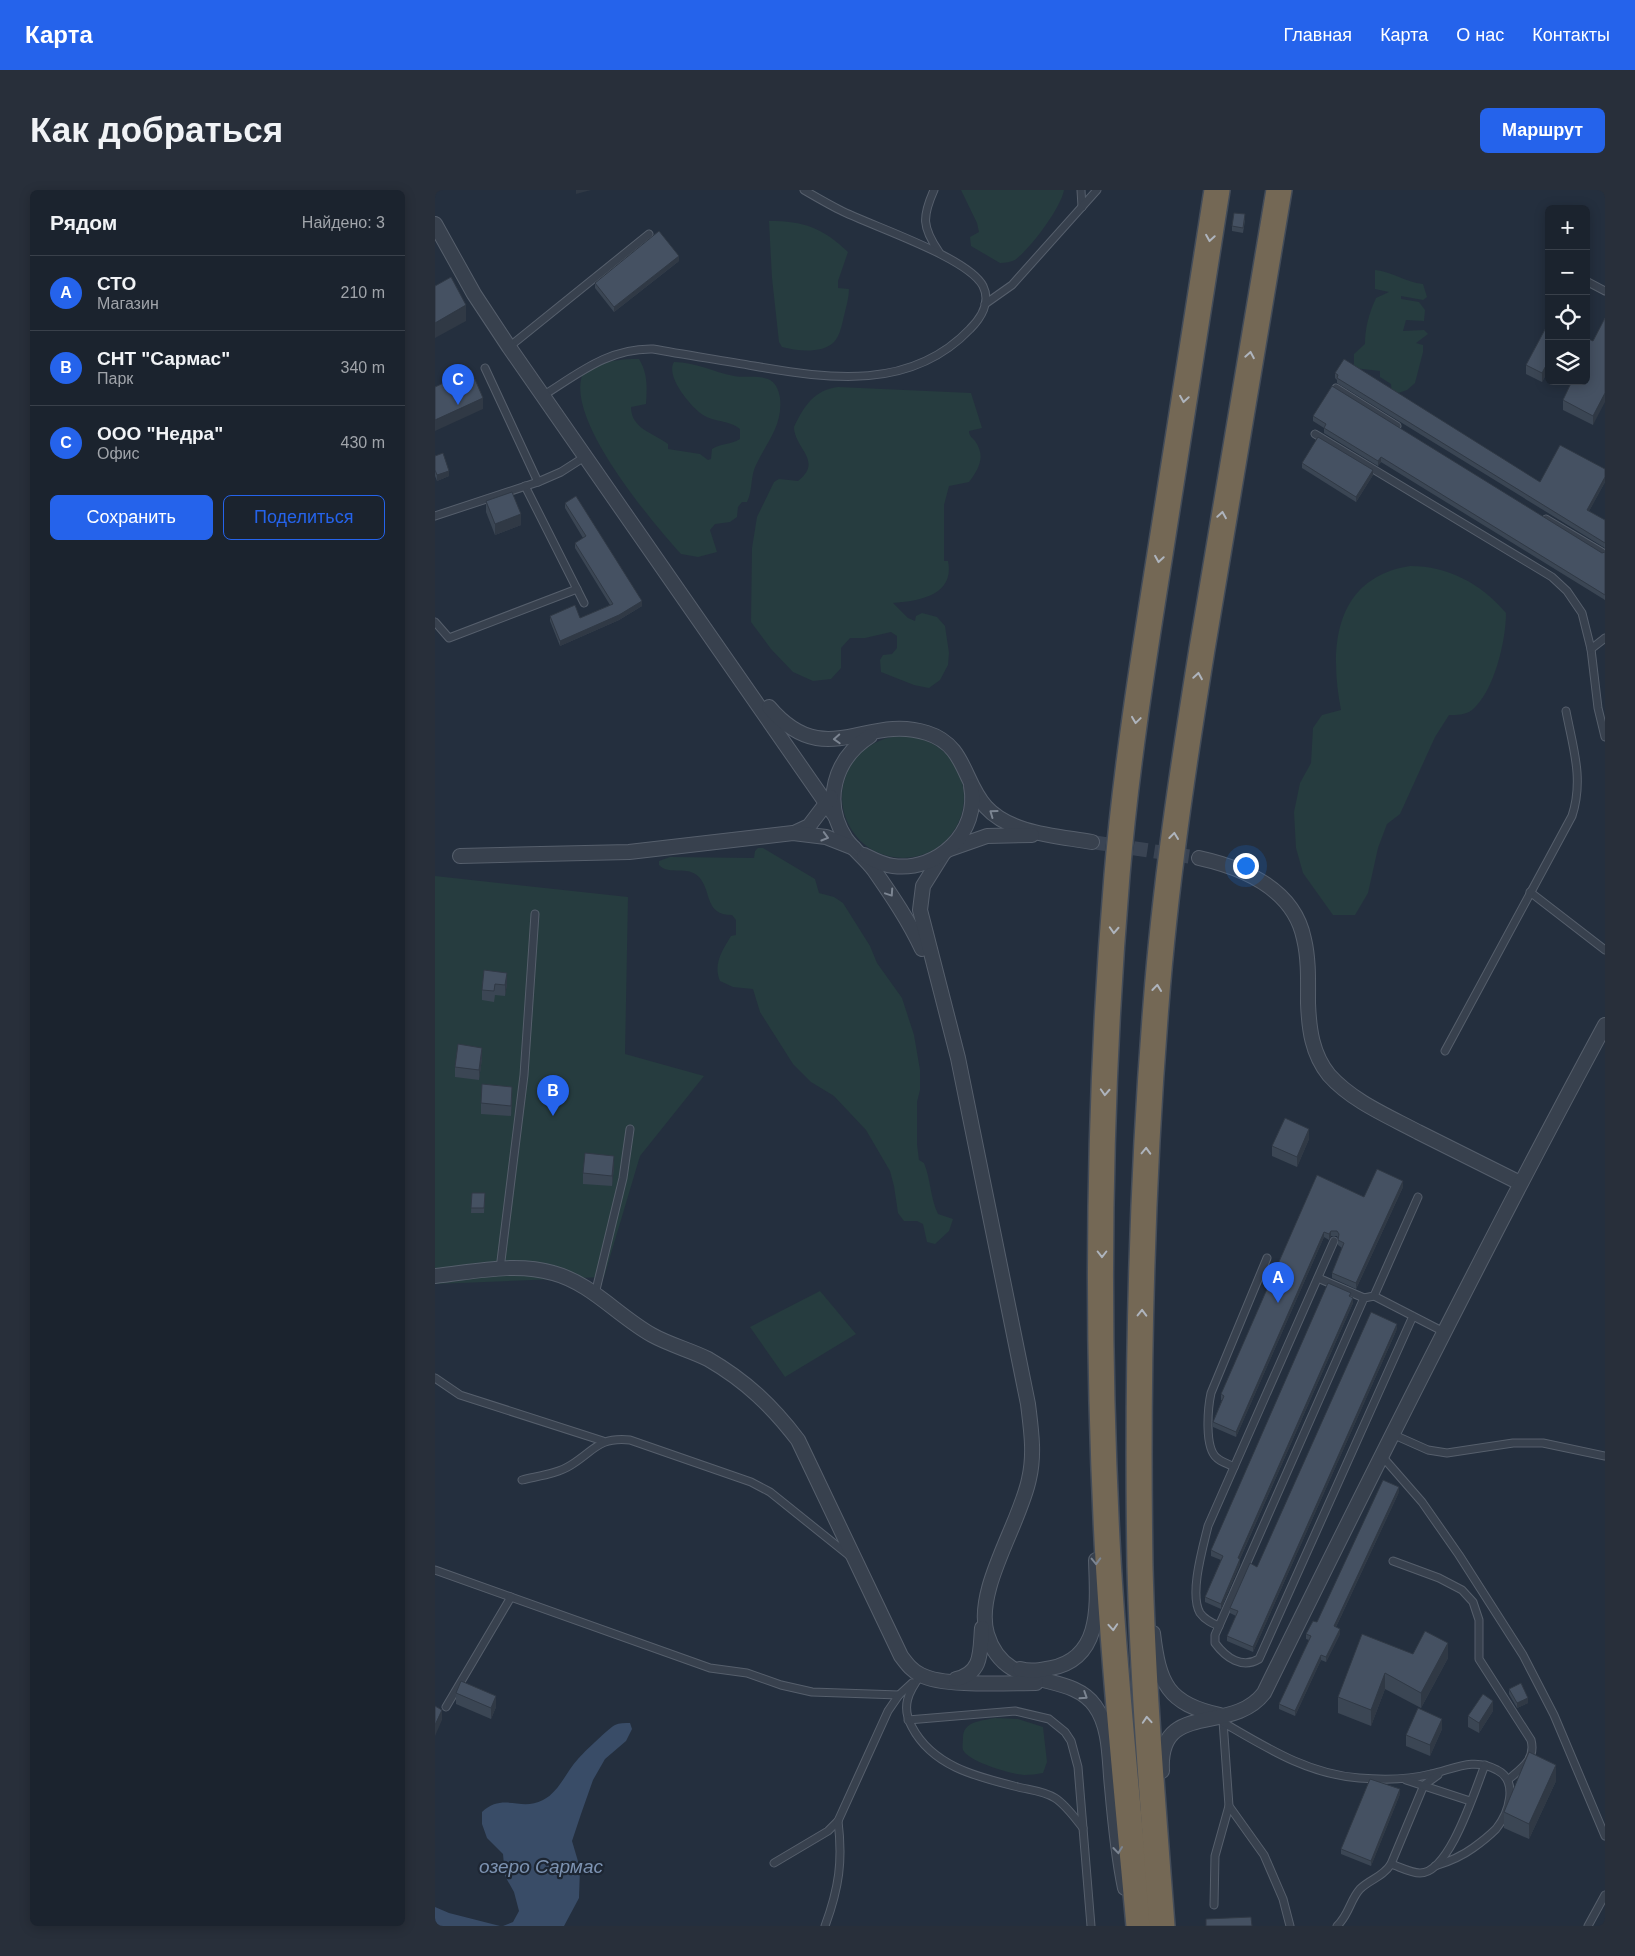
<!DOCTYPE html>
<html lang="ru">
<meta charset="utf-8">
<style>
body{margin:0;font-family:Arial,sans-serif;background:#282f3a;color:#f1f3f6}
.controls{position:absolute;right:15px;top:15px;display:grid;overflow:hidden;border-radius:8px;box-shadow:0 2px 12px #0003}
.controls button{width:45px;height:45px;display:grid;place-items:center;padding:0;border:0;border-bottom:1px solid #39404a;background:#1b232e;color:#f1f3f6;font:25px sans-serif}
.you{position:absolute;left:810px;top:675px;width:18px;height:18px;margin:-12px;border:4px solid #fff;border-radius:50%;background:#1a73e8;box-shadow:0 0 0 8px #1a73e833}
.badge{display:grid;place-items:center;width:32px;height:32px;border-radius:50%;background:#2563eb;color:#fff;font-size:16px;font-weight:700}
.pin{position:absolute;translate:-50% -41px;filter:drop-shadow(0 1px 2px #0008)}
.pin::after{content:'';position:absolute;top:26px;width:18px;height:15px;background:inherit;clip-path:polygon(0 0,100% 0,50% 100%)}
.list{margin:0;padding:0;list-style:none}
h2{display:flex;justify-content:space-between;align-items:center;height:65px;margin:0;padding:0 20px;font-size:21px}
h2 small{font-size:16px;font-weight:400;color:#a0a4aa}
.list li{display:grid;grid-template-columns:32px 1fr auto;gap:15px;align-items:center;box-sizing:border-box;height:75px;padding:0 20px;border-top:1px solid #39404a}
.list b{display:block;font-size:19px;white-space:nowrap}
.list p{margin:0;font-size:16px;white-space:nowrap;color:#a0a4aa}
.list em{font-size:16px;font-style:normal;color:#a0a4aa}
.actions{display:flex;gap:10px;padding:15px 20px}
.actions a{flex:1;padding:11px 0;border:1px solid #2563eb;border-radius:8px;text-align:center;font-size:18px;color:#2563eb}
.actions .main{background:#2563eb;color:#fff}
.icon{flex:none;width:28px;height:28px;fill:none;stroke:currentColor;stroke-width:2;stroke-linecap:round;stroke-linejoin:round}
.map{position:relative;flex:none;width:1170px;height:1736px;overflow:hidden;border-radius:8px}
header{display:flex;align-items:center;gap:30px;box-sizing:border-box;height:70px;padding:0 25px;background:#2563eb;color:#fff}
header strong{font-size:24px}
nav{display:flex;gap:28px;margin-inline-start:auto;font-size:18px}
.intro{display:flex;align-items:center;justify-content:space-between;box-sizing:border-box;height:120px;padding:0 30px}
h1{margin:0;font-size:35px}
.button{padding:12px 22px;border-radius:8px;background:#2563eb;color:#fff;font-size:18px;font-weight:700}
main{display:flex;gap:30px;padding:0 30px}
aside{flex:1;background:#1b232e;border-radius:8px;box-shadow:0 2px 12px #0003}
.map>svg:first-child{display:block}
.green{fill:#263c3f}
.water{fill:#394c67}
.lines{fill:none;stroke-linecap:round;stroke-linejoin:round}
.street-tunnel{stroke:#3a4453;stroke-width:14;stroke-dasharray:14 7;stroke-linecap:butt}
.lane-casing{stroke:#565f6c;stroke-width:9}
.street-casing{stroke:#565f6c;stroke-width:16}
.highway-casing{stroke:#434c59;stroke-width:28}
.lane{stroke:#38414e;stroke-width:7}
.street{stroke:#38414e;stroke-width:14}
.highway{stroke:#746855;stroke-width:25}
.wall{fill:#3b4654}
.shaded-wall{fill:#303945}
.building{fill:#455162;stroke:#303945}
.oneway{stroke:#aeb4bd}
.oneway2{stroke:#7c8592}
.labels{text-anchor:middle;stroke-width:4.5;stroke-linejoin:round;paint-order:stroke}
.water-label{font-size:19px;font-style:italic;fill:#7c92b1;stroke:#1d2633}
</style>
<header>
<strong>Карта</strong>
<nav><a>Главная</a><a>Карта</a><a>О нас</a><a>Контакты</a></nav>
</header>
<div class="intro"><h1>Как добраться</h1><a class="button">Маршрут</a></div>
<main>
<aside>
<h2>Рядом<small>Найдено: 3</small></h2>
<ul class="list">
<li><span class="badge">A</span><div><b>СТО</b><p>Магазин</p></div><em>210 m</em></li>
<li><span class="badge">B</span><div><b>СНТ &quot;Сармас&quot;</b><p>Парк</p></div><em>340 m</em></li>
<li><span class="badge">C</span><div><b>ООО &quot;Недра&quot;</b><p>Офис</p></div><em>430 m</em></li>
</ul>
<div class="actions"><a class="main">Сохранить</a><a>Поделиться</a></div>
</aside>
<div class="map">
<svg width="1170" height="1736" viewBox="0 0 1170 1736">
<rect width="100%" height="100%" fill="#242f3e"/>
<g class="green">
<path d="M526,0H629C626,18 595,59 580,70C576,72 570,73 565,73L536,56L535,47L544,42L542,33Z"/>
<path d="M334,31C369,31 388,38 413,62L403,91V98L414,99C414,108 411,117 409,126C407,134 405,146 399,152C387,164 362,161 347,157L344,152L337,88Z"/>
<path d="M940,80C958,82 970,92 988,94L992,107L988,110L966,106V109L984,112L990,120L989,131L971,130L968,141L989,140L993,144L981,153L988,155V162L980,193L972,200L957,205L956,194L945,187V181L919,178V164L930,154C930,138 934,123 941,108L954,102L940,99Z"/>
<path d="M204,169C213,184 212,197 211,214L196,217C196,239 219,243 233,254V259L265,264L273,270L276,269L277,259C287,253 295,255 305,249V239C294,230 279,232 268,225C256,217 230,186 239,172C261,172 278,182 299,186C310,188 323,185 333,189C341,192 344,201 345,208C348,235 332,252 321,275C315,287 318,300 312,312H307L303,317L302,327L295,332L280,334L275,340L282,362L263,367L246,364C216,331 132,231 147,186C162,171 184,169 204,169Z"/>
<path d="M403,197L536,203L547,238L534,241C534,246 537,247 540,251C551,266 544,279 534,292L514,296L509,315V371H513C520,405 485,411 458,413L473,428L480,431L481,426L487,423L502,427L510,436L514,463L513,475L505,490L494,498L479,495L446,482L445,470L448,465L457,464L462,458V446L456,442L430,448H415L406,458V478L396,489L378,491L358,482L336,459L316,432L317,358L322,327L339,292L344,289L363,291C389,271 359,258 359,237C369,216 379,200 403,197Z"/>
<path d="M975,376C1013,376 1047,394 1071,423C1071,451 1059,502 1037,520C1030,525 1022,525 1014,525L1000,547L965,624L952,634L943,658L933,703L920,725H898L868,683L861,658L859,622L865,593L876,573L878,538L887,525L906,520C894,458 899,388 975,376Z"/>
<circle cx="468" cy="607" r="61"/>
<path d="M323,658H328L380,689L384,703L399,707L408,713L435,756L442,773L467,808L479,845L485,880V900L482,912V954L484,970L489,973C496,990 495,1007 503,1024L518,1029L514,1041L500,1054L492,1052L488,1034L482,1031H469L463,1023L459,996L455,981L431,940L399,906L376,892L358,874L325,822L318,799L298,797L285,791C278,774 287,761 296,746L301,745V730L297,725C269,725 277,701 264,687C253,675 234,686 224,675V671L235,667L319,668L320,661Z"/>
<path d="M0,686L193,707L190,864L269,886L205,966L169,1087L0,1094Z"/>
<path d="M385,1101L421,1144L350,1187L315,1137Z"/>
<path d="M560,1528L583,1529L608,1537L612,1572L608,1583C602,1584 595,1585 589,1585C576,1584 534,1572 528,1560C527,1557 528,1552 528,1548C528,1531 546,1531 560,1528Z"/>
</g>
<g class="water">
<path d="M195,1533L197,1539L191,1551L170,1569L158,1590L146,1624L137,1651L145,1678L144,1708L129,1736H68L78,1732L84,1721L79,1702L70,1686L68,1664L52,1648L47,1634V1622C69,1602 85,1622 108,1610C124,1602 131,1582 143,1569C148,1563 174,1538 180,1535C184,1533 190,1533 195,1533Z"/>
<path d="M0,1717L14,1723L65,1736H0Z"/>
</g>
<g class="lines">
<path class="street-tunnel" d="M657,652L764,668"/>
<defs>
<g id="lane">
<path d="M499,0C487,27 487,37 504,62"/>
<path d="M646,0L647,17"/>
<path d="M1151,91L1170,101"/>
<path d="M550,114L577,95L662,0"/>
<path d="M74,157L214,44"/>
<path d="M50,178L103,292L126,282L151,266"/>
<path d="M901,198L962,236"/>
<path d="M109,205C144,183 174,158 218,159C251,165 285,170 319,176C395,189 476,201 535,139C546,128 556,112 548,96C533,67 436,36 405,20C393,14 381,7 369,0"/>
<path d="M880,244L1117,387L1132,401L1147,423L1156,459L1163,518L1170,547"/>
<path d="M90,296L149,413"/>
<path d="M0,326L103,292"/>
<path d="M1111,329L1170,364"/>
<path d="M0,432L14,448L142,399"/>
<path d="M1156,459L1170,448"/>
<path d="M1095,702L1170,760"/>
<path d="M1010,861L1137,626C1149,589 1138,558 1131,521"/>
<path d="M65,1079L89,885L100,724"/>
<path d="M883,1088L929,1108"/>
<path d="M160,1104L188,988L195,939"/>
<path d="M939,1106L983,1007"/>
<path d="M978,1126L824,1469C807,1479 791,1468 780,1453V1445L929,1108L939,1106L1009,1142"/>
<path d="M0,1188L25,1205L168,1251"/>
<path d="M957,1244L993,1260L1012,1263L1078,1253H1108L1170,1266"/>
<path d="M946,1265L987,1312L1024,1365L1088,1465L1119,1525L1170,1646"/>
<path d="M799,1277C794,1274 786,1272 782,1268C769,1258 773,1217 776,1203L832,1068"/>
<path d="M87,1290C103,1286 122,1284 136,1275C160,1260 163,1247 195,1250L316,1292L335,1302L416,1367"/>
<path d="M958,1371L1004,1388L1027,1400L1038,1412L1044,1430V1469L1096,1550C1101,1569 1087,1578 1074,1589"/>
<path d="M0,1380L275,1478L312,1483L346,1495L377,1502L464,1505"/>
<path d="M784,1436C777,1433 770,1430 765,1423C754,1404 768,1357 773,1336L899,1051"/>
<path d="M486,1485C473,1502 466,1517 477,1537C498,1577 543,1587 583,1597C595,1600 609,1601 620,1608C631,1615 640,1628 648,1638"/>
<path d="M11,1517L76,1407"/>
<path d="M473,1530L580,1521L614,1529L630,1542L636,1551L643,1577L656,1736"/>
<path d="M788,1531L794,1616L829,1665L848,1709L855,1736"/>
<path d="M789,1533C832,1558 873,1584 924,1588C948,1590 973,1590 996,1584C1019,1579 1039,1567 1062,1580C1084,1591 1074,1623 1061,1639C1054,1646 1045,1653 1038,1658C1027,1666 1013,1672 1000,1676"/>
<path d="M1003,1585L989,1595L956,1674C965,1677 976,1683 985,1683C1015,1683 1040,1599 1050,1575"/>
<path d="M971,1590L1035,1611"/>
<path d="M339,1673L393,1641L403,1631L453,1521L464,1505L477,1493"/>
<path d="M779,1715L780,1666L794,1616"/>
<path d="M390,1736C404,1698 408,1671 403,1631"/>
<path d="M902,1736C914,1725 915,1710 925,1699C935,1689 948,1687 956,1674"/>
<path d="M1153,1736L1170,1705"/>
</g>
<g id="street">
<path d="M0,34L39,104L74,157L400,626"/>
<path d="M334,517C390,583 431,523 492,543C531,555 528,592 551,617C575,644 624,646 657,652"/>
<path d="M435,546C399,569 387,612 411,649C419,660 431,669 439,680C457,706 474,731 487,759"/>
<path d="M359,643L374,636L396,607"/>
<path d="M515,659L552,646L597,645"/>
<path d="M508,664L488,696L485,720L523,868L593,1214C596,1239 600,1264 594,1289C585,1334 539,1400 552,1444C570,1504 634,1479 660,1516C676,1538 674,1571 677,1597C680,1631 683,1665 690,1698"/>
<path d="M429,665C439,670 448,675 458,676C503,682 545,642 536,596"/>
<path d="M25,666L194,662L358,643L391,647L419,658"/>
<path d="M764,668C809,678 859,699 869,749C874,770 873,792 873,813C874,839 877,864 894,885C917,911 953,926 983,942C1017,959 1051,976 1085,993"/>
<path d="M0,1086C38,1082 80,1072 118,1083C156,1093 183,1126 217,1145C235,1155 255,1160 273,1169C311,1191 337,1216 363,1250L466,1466C472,1474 477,1481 486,1485C508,1497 573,1493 601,1493"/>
<path d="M718,1443C724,1493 732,1514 785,1525"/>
<path d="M585,1479C596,1482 606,1480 616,1478C669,1468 662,1410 661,1370"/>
<path d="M521,1489C548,1483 545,1461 547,1438"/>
<path d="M727,1581C723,1509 796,1546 829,1503C939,1279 1051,1055 1170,835"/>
</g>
<g id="highway">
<path d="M704,1736C693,1614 680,1492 673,1369C661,1142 663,912 682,685C691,578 708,471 725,364C744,243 763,121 782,0"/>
<path d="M727,1736C718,1616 708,1497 705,1377C702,1190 706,1002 721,815C730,696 748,577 767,459C792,306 818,153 844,0"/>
</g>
</defs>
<use href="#lane" class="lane-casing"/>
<use href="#street" class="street-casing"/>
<use href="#highway" class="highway-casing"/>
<use href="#lane" class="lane"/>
<use href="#street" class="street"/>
<use href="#highway" class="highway"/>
</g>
<g class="wall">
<path d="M810,30L808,43L797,41V36Z"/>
<path d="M244,71L179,122L160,98V93Z"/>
<path d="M1170,128L1158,235L1128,220V210Z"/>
<path d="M1114,132V179L1107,192L1091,184V175Z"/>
<path d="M900,183L1105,292H1170L1154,321L1170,330V358L902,193V190L900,188Z"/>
<path d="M878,226L1167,363L1170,362V410L946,272L943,276L889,243V238L878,231Z"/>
<path d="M0,266L14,286L2,291L0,286Z"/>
<path d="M867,273L938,285L921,312L867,278Z"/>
<path d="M51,311L86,335L60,345L51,322Z"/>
<path d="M130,313L207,416L184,430L125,456L115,431V426L145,428L175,415L140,358V353L148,348L130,318Z"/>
<path d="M49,780L72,793L70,806L60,805L59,812L47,810V800Z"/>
<path d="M47,868L44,890L20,887V877Z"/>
<path d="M77,907L76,926L46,924V913Z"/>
<path d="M874,949L862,977L837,966V956Z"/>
<path d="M179,976L177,996L148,994V983Z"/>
<path d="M882,985L929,1007L968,997L921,1099L897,1088V1083L907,1058L903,1055V1049L902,1046H896L894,1050L889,1047L801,1247L778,1237V1232L787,1210H786V1204Z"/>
<path d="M37,1003H50L49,1023H36Z"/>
<path d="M916,1107L918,1113L805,1369V1374L786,1419L770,1412V1407L786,1370L776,1366V1360Z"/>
<path d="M962,1139L818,1462L792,1451V1446L801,1426L795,1423V1418L822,1377Z"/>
<path d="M964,1302L901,1437L905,1444L891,1472L886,1470L860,1526L844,1519V1514L874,1450L871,1449V1444L882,1432Z"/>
<path d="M978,1464L1013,1468L986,1518L950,1499L936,1536L903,1523V1507Z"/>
<path d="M1074,1499L1093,1513L1082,1518L1074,1504Z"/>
<path d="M21,1503L61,1517L56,1529L21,1514Z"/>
<path d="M1058,1521L1044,1543L1033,1537V1526Z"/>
<path d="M1007,1539L995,1566L971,1556V1545Z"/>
<path d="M1121,1591L1094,1649L1069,1638V1622Z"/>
<path d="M965,1604L936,1676L906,1664V1659Z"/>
</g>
<g class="shaded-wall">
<path d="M141,0H156L141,4Z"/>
<path d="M244,66V71L179,122V117Z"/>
<path d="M31,115V131L0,148V133Z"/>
<path d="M1114,170V179L1107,192V183Z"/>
<path d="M1170,203V212L1158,235V226Z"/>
<path d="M48,208V219L0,241V230Z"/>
<path d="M946,267V272L943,276V271Z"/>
<path d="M938,280V285L921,312V307Z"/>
<path d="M14,281V286L2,291V285Z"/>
<path d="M1170,287V292L1152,325V320Z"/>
<path d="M86,324V335L60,345V334Z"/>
<path d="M207,411V416L184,430L125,456V451Z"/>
<path d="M72,783V793L70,806V795Z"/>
<path d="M47,858V868L44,890V880Z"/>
<path d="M77,897V907L76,926V916Z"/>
<path d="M874,939V949L862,977V967Z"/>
<path d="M179,966V976L177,996V986Z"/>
<path d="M968,991V997L921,1099V1093Z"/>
<path d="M896,1041V1046L894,1050V1044Z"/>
<path d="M889,1042V1047L801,1247V1242Z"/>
<path d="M918,1108V1113L803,1373V1368Z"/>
<path d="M962,1134V1139L818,1462V1457Z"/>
<path d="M964,1297V1302L899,1441V1436Z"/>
<path d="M805,1369V1374L786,1419V1414Z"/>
<path d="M905,1439V1444L891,1472V1467Z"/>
<path d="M1013,1453V1468L986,1518V1503Z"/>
<path d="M886,1465V1470L860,1526V1521Z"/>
<path d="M950,1483V1499L936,1536V1520Z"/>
<path d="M61,1506V1517L56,1529V1518Z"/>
<path d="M1093,1508V1513L1082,1518V1513Z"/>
<path d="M1058,1511V1521L1044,1543V1533Z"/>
<path d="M7,1520V1530L0,1546V1535Z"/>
<path d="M1007,1529V1539L995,1566V1555Z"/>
<path d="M1121,1575V1591L1094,1649V1634Z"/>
<path d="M965,1599V1604L936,1676V1671Z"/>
</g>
<g class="building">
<path d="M799,23L810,24L808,38L797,36Z"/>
<path d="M224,41L244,66L179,117L160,93Z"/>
<path d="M16,87L31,115L0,133V96Z"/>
<path d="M1170,128V203L1158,226L1128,210L1137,191H1151V148L1158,151Z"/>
<path d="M1114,132V170L1107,183L1091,175Z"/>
<path d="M909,169L1105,292L1125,255L1170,279V287L1152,320L1170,330V353L902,188L903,185L900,183Z"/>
<path d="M36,180L48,208L0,230V197Z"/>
<path d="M897,196L1167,363L1170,362V405L946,267L943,271L889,238L891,234L878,226Z"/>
<path d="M883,247L938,280L921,307L867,273Z"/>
<path d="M8,263L14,281L2,285L0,280V266Z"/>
<path d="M77,302L86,324L60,334L51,311Z"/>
<path d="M141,306L207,411L184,425L125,451L115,426L140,415L145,428L178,414L140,353L151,346L130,313Z"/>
<path d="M49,780L72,783L70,795L60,794L59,801L47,800Z"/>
<path d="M23,854L47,858L44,880L20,877Z"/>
<path d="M47,894L77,897L76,916L46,913Z"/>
<path d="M850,928L874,939L862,967L837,956Z"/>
<path d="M150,963L179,966L177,986L148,983Z"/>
<path d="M942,979L968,991L921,1093L897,1083L909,1053L903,1050L904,1044L902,1041H896L894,1044L889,1042L801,1242L778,1232L789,1206L786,1204L882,985L929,1007Z"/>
<path d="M37,1003H50L49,1018H36Z"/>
<path d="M893,1093L916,1103L914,1106L918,1108L803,1368L805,1369L786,1414L770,1407L788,1366L776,1360Z"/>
<path d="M936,1122L962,1134L818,1457L792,1446L803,1421L795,1418L815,1373L822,1377Z"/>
<path d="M948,1290L964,1297L899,1436L905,1439L891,1467L886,1465L860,1521L844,1514L876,1446L871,1444L878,1431L882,1432Z"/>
<path d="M990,1441L1013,1453L986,1503L950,1483L936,1520L903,1507L927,1444L978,1464Z"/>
<path d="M26,1491L61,1506L56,1518L21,1503Z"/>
<path d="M1086,1493L1093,1508L1082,1513L1074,1499Z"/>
<path d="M1048,1504L1058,1511L1044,1533L1033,1526Z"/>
<path d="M0,1516L7,1520L0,1535Z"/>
<path d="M983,1518L1007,1529L995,1555L971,1545Z"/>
<path d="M1094,1562L1121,1575L1094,1634L1069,1622Z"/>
<path d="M935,1589L965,1599L936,1671L906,1659Z"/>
<path d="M816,1727L817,1736H771V1729Z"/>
</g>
<defs><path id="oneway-chevron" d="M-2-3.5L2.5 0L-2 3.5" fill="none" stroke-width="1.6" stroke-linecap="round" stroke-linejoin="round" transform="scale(1.25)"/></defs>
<g class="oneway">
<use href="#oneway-chevron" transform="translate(775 48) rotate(99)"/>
<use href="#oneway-chevron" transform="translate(815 165) rotate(-80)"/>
<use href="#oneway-chevron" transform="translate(749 209) rotate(99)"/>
<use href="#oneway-chevron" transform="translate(787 325) rotate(-81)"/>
<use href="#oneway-chevron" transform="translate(724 369) rotate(99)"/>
<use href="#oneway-chevron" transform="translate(763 486) rotate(-81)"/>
<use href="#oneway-chevron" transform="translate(701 530) rotate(98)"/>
<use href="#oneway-chevron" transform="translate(739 646) rotate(-83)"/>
<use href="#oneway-chevron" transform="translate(679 740) rotate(93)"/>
<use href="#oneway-chevron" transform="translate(722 798) rotate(-84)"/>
<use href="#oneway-chevron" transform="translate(670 902) rotate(93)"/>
<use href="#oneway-chevron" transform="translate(711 961) rotate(-88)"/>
<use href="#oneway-chevron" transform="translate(667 1064) rotate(90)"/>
<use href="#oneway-chevron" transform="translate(707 1123) rotate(-89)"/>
<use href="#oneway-chevron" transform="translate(678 1437) rotate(86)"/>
<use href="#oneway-chevron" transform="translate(712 1530) rotate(-94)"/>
</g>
<g class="oneway2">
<use href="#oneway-chevron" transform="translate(402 549) rotate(177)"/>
<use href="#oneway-chevron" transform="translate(558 623) rotate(-144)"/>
<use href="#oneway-chevron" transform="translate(390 647) rotate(16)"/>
<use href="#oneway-chevron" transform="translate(455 703) rotate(56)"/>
<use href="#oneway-chevron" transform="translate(661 1371) rotate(88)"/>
<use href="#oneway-chevron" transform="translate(649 1506) rotate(33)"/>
<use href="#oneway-chevron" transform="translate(683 1660) rotate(84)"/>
</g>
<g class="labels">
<g class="water-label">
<text x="106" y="1683">озеро Сармас</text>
</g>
</g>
</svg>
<div class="controls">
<button>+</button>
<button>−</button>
<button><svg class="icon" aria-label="locate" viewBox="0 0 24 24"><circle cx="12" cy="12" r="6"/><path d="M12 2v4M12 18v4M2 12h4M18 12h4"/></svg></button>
<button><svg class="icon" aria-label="layers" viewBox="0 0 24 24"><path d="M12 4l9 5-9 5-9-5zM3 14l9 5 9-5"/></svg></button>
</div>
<div class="you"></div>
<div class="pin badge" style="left:843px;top:1113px">A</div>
<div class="pin badge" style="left:118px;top:926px">B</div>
<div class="pin badge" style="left:23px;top:215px">C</div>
</div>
</main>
